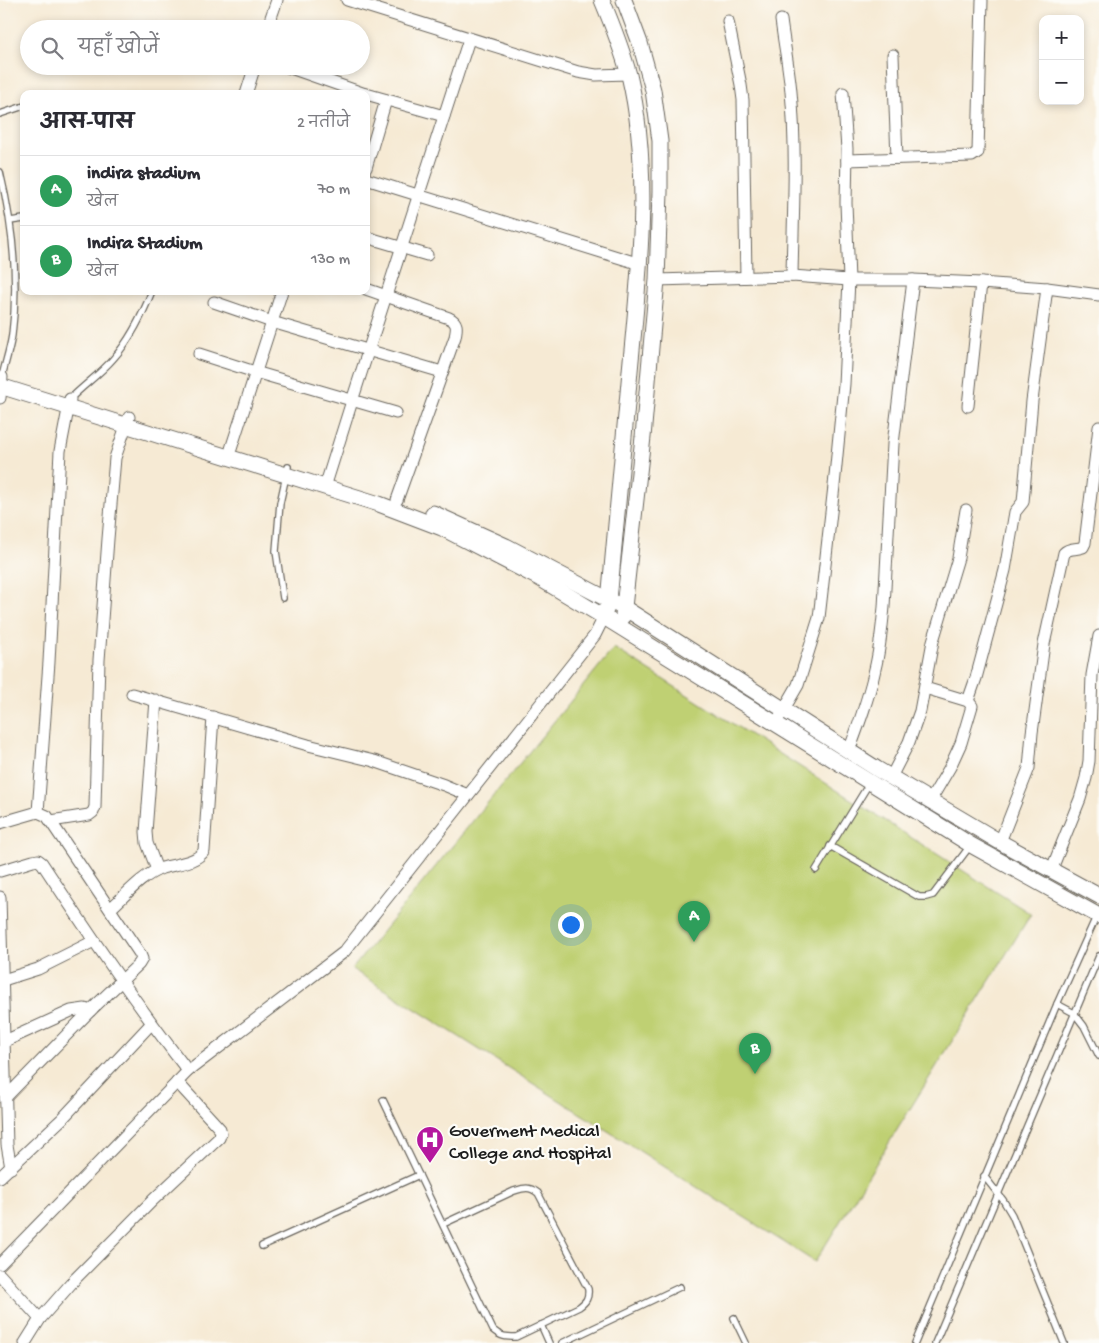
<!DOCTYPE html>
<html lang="hi">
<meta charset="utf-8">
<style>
body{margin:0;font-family:"Gochi Hand","Playpen Sans Deva",sans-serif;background:#f2f2f3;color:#2b2b33}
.controls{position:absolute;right:15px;top:15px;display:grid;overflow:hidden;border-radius:10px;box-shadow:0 2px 8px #0003}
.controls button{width:45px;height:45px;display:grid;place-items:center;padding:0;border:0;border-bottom:1px solid #e1e1e2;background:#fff;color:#2b2b33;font:25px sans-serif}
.you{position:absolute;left:570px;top:924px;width:18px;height:18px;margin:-12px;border:4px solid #fff;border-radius:50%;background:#1a73e8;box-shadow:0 0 0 8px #1a73e833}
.badge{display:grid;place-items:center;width:32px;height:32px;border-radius:50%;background:#b5179e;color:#fff;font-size:16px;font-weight:700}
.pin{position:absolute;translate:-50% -41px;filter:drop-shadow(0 1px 2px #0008)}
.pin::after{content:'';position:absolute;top:26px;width:18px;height:15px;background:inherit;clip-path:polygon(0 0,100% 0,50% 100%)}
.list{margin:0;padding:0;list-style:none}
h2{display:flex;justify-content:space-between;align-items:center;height:65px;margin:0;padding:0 20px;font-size:21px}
h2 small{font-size:16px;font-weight:400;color:#7c7c81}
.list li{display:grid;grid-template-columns:32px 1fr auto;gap:15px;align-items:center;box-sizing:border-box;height:70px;padding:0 20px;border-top:1px solid #e1e1e2}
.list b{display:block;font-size:19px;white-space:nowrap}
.list p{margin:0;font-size:16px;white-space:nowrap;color:#7c7c81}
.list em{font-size:16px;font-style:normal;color:#7c7c81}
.icon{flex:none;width:28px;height:28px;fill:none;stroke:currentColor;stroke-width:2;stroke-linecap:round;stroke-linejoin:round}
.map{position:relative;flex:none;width:1099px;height:1343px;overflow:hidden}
.search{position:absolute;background:#fff;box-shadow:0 2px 8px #0003;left:20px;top:20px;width:350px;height:55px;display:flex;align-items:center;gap:12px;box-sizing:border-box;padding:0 18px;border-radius:28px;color:#7c7c81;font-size:19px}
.panel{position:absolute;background:#fff;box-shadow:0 2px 8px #0003;left:20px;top:90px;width:350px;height:205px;border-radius:10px}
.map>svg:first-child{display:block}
.green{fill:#bfd073;stroke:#6e7648}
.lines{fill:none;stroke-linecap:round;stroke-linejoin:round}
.service-casing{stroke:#68645c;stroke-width:8}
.minor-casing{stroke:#68645c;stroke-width:13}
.tertiary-casing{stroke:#68645c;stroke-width:17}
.service{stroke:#fff;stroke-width:5.5}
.minor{stroke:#fff;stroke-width:11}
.tertiary{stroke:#fff;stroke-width:15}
.labels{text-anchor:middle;stroke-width:4.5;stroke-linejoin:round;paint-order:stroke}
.poi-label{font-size:19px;fill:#1c1c1c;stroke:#fdfcf7;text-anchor:start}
</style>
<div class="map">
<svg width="1099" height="1343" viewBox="0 0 1099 1343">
<rect width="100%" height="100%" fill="#fdfcf7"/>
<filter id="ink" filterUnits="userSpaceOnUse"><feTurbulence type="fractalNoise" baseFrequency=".02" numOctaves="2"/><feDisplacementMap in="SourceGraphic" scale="10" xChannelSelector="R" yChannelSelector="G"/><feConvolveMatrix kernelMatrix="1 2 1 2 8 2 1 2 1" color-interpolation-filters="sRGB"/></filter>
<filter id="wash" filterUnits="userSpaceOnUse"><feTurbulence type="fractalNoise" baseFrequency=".0096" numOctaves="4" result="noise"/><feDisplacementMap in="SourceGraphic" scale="20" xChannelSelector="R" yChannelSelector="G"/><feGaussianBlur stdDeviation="1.12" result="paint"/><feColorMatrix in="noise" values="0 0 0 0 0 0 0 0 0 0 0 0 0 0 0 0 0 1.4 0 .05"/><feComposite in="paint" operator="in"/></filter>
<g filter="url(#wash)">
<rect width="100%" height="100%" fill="#f6ead4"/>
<path class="green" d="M614,648L1031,914L815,1262L352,969Z"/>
</g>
<g filter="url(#ink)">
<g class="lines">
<defs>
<g id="service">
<path d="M0,114L24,106"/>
<path d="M0,172C13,226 19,280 12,335C10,349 5,363 2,377"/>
<path d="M10,221L24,219"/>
<path d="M70,399C84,385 100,374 113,359C131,339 142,316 152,291"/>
<path d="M283,598L276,551L280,503L288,467"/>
<path d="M830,846L919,897H926L933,895L970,846"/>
<path d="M816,870L870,782"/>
<path d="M1057,1004L1074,1013L1084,1026L1099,1056"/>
<path d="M383,1100L493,1330C501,1337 506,1337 516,1337L579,1307C586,1302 589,1298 588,1289L538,1193C529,1186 524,1188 514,1191L443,1224"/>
<path d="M984,1176L1003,1200L1012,1215L1064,1343"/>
<path d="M262,1246L419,1175"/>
<path d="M734,1318L746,1343"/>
<path d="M541,1325L549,1343"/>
<path d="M562,1343L680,1287"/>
<path d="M915,1343L1057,1004L1097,915"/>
<path d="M935,1343L1099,956"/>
</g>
<g id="minor">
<path d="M347,0L578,72L596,75L628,74"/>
<path d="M781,20C784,44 789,68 791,92C797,153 793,215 792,276"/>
<path d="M728,21L741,85L743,100L746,277"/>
<path d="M267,29L277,0"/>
<path d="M893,55L897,158"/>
<path d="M285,66L365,94"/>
<path d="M246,94L255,66"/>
<path d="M366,94L444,116"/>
<path d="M847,160L972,156L978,152L982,0"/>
<path d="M366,168L386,100"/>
<path d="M366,179L640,264"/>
<path d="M366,237L427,255"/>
<path d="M657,280L792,276L849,280H913L981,283L1047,288L1099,295"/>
<path d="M366,289L449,318C458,322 457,328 455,337L397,500"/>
<path d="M214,302L272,322L442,372"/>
<path d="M199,354L255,372L396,413"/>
<path d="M0,398L2,377"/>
<path d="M968,406L981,283"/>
<path d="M231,449L282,291"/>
<path d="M325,487L352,401L469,39"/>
<path d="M925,688L968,701L972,706L961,743L950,767L930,801"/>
<path d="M132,694L308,745L374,761L444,785L468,795"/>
<path d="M156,700L146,832L147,843L157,870"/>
<path d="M968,701L976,678L1005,570L1015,512L1023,502L1032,401L1047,288"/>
<path d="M780,716L798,685L819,618L834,486L844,384L849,280L846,203L847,149L843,93"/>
<path d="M849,751C859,724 869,697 875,669C880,649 882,628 884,607L893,444L913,280"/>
<path d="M891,777L909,742L920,711L933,641L958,558L966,510"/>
<path d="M38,812L49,662L60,451L70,399"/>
<path d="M51,821L89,815L93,812L95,807L99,660L108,539L115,458L129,417"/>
<path d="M0,823L38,812L47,816L140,954L142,959L139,964L90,1011L5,1098"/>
<path d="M1000,842L1029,768L1032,733L1044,644L1064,553C1069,547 1076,550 1083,547L1085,543L1099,427"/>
<path d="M0,871L33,861L38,860L42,863C89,934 136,1004 188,1071"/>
<path d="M1051,871L1080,799L1086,778L1089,761L1092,675L1099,636"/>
<path d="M0,897L7,1145L11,1168"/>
<path d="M110,909C126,895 141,876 162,868C175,864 196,863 204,851L213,717"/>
<path d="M0,981L38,969L94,941"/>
<path d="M5,1041L71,1011L85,1009L90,1011"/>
<path d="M0,1177L62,1119L151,1024"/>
<path d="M0,1264L188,1071L344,952L595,635L604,617"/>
<path d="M0,1275L40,1319"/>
<path d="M25,1343L40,1319L76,1278L153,1200L219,1138L221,1133L220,1129L177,1082"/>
</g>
<g id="tertiary">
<path d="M602,0C612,24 622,50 629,75C652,171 639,274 630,371C623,448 616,524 609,601L607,608"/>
<path d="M0,386L379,504L442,528L539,578L604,617L971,845L1099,916"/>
<path d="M433,513L506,546L626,609L877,769L1000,842L1099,896"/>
<path d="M623,616L643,437L657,280L660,192V141L653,90L640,43L624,0"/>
</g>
</defs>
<use href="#service" class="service-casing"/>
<use href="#minor" class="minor-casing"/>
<use href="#tertiary" class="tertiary-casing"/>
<use href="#service" class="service"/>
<use href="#minor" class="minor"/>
<use href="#tertiary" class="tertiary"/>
</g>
</g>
<defs>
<symbol id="hospital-pin" viewBox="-11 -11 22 30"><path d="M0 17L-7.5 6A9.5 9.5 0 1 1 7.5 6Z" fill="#b5179e" stroke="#fdfcf7"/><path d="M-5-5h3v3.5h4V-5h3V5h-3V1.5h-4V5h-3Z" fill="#fff"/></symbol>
</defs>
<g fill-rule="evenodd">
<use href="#hospital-pin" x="414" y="1124" width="32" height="43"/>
</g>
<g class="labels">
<g class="poi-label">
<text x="449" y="1136">Goverment Medical<tspan x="449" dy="22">College and Hospital</tspan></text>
</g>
</g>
</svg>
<div class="controls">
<button>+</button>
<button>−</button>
</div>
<div class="you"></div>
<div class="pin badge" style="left:694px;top:942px;background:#2e9e5b">A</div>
<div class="pin badge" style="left:755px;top:1074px;background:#2e9e5b">B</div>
<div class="search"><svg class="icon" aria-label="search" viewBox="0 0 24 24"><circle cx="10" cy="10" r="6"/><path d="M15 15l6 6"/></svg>यहाँ खोजें</div>
<section class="panel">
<h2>आस-पास<small>2 नतीजे</small></h2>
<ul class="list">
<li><span class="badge" style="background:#2e9e5b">A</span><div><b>indira stadium</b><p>खेल</p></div><em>70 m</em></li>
<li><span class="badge" style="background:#2e9e5b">B</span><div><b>Indira Stadium</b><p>खेल</p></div><em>130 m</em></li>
</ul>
</section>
</div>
